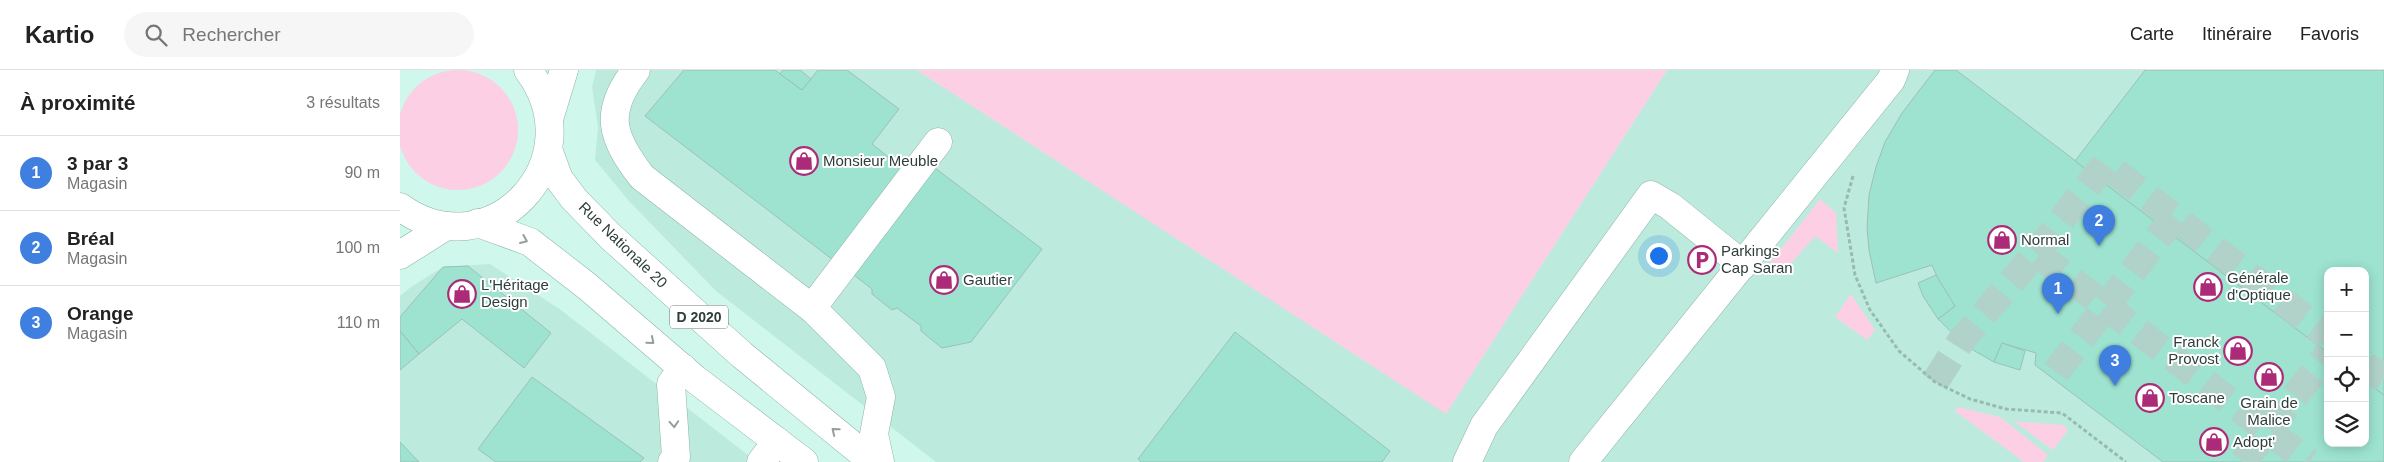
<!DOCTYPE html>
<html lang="fr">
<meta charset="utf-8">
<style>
body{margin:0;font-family:Arial,sans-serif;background:#f6f6f6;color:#222}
.controls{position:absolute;right:15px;bottom:15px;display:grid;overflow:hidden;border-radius:10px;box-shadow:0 2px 12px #0003}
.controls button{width:45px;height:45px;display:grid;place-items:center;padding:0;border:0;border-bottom:1px solid #e0e0e0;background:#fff;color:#222;font:25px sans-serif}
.you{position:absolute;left:1258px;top:185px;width:18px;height:18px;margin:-12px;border:4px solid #fff;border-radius:50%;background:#1a73e8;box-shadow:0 0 0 8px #1a73e833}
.badge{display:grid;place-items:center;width:32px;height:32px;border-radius:50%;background:#111827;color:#fff;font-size:16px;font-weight:700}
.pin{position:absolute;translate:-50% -41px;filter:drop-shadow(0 1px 2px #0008)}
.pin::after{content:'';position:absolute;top:26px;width:18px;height:15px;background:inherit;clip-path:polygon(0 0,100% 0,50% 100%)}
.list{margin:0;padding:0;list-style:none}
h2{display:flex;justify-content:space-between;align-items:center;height:65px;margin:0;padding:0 20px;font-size:21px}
h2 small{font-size:16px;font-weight:400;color:#767676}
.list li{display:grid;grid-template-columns:32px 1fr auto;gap:15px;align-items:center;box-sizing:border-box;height:75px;padding:0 20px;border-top:1px solid #e0e0e0}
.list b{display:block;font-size:19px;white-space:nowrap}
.list p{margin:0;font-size:16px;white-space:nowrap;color:#767676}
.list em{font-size:16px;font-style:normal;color:#767676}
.icon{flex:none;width:28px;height:28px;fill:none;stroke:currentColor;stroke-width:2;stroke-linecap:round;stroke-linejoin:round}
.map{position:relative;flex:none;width:1984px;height:392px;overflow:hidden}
header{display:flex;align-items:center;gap:30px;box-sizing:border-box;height:70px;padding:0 25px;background:#fff;border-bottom:1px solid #e0e0e0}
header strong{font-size:24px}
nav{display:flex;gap:28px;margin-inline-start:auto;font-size:18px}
.search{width:350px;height:45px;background:#f6f6f6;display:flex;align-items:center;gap:12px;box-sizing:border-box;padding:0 18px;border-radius:28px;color:#767676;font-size:19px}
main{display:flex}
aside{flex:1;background:#fff}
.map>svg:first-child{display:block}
.built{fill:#bcebde;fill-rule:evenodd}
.green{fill:#fccfe4}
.building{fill:#9de3d0;stroke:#9bc1b7}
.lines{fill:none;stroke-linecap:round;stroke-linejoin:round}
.minor-tunnel{stroke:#b0d2c8;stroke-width:28;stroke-dasharray:28 14;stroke-linecap:butt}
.minor-casing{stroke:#8eb3a9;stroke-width:29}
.major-casing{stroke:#8eb3a9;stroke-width:29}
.path{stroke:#9abab1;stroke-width:3;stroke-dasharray:4 2.5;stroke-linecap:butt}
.minor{stroke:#fff;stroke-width:28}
.major{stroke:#fff;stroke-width:28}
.oneway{stroke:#969e9c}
.labels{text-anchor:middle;stroke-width:4;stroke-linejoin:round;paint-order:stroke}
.shield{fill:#fff;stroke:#6d7875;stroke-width:1}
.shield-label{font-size:14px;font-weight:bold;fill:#2e3e3a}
.poi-label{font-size:15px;fill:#2e3e3a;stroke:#fff;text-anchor:start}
.street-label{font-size:15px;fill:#2e3e3a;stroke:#fff}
</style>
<header>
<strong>Kartio</strong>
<div class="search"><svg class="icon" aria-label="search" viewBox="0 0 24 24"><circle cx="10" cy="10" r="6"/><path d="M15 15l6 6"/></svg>Rechercher</div>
<nav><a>Carte</a><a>Itinéraire</a><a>Favoris</a></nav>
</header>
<main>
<aside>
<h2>À proximité<small>3 résultats</small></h2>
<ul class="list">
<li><span class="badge" style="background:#3f7fe0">1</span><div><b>3 par 3</b><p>Magasin</p></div><em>90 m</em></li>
<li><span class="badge" style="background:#3f7fe0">2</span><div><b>Bréal</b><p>Magasin</p></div><em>100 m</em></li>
<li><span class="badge" style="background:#3f7fe0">3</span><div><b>Orange</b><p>Magasin</p></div><em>110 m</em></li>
</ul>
</aside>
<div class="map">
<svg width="1984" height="392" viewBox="0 0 1984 392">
<rect width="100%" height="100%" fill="#d0f7ec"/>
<g class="built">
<path d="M196,0H517L1046,343L1267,0H1984V392H536L316,221L228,130L195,90L198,57L192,17ZM1928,201H1965V373H1928Z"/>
<path d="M90,194L161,240L357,392H0V226L11,217L43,197Z"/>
</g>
<g class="green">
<circle cx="58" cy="60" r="60"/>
<path d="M517,0H1267L1046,344Z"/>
<path d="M1420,129L1436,143L1438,183L1415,166L1380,206L1367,197Z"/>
<path d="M1451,224L1475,260L1467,270L1435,247Z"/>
<path d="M1558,337L1600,347L1648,385L1643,392H1624L1555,341Z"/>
<path d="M1614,351L1663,355L1668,360L1653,380Z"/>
</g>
<g class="building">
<path d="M284,0H375L402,20L418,0H447L499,39L472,74L506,101L437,193L245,46Z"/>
<path d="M383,0H400L411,9L402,20L380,4Z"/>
<path d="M1535,0H1556L1928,283V373H1965V311L1984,325V392H1763L1635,295L1636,283L1602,273L1594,292L1566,276L1538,249L1555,236L1542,218L1532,195L1476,213L1469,180L1467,158L1469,125L1476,97L1485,72L1502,43Z"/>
<path d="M1745,0H1984V325L1965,311V201H1928V283L1675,91Z"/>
<path d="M535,98L642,179L571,272L542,278L521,261V256L497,238L492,240L472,224V219L454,205Z"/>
<path d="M68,196L151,263L124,298L62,249L19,284L0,261V247L43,197Z"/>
<path d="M1536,205L1555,236L1538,249L1523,226L1518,213Z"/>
<path d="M0,261L19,284L0,300Z"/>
<path d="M835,262L990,381L982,392H741L738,389Z"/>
<path d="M1602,273L1625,281L1620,300L1594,292Z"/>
<path d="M132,307L244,388L240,392H96L78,379Z"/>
<path d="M0,372L19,392H0Z"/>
</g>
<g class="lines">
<g class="minor-tunnel">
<path d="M1636,183L1705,94L1928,266"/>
<path d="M1965,295L1984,309"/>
<path d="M1656,302L1774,147"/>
<path d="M1535,312L1561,271L1636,183L1909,392"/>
<path d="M1843,392L1928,284"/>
</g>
<defs>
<g id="minor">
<path d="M236,0C203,42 211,67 242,107L414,240L472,298L481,327L474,364L480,392"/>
<path d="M0,185L46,156"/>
<path d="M412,238L538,72"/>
<path d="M272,392L276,387L271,314L283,298"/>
<path d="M361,392L377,371"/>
<path d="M1067,392L1084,356L1251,125L1270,136L1343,195"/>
<path d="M1183,392L1491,10L1495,0"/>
</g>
<g id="major">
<path d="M150,46L164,0"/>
<path d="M149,82L159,109L174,129L211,167L342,285L473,392"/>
<path d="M0,137C90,202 196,91 128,0"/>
<path d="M78,153L130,172L188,217L295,309L404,392"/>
</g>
</defs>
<use href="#minor" class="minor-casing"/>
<use href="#major" class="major-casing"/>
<path class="path" d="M1453,106L1444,138L1455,205L1470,240L1499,281L1535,312L1570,329L1606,339L1662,343L1726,392"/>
<use href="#minor" class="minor"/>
<use href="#major" class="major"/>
</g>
<defs><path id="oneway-chevron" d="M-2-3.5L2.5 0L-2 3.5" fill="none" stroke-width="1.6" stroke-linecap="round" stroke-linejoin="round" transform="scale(1.25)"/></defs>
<g class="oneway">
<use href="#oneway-chevron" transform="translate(124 170) rotate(23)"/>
<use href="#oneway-chevron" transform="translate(251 271) rotate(41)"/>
<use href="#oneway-chevron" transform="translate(274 354) rotate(86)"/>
<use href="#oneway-chevron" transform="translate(435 361) rotate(-141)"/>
</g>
<defs>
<symbol id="shop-ring" viewBox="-11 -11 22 22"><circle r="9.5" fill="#fff" stroke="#ac2b78" stroke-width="1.5"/><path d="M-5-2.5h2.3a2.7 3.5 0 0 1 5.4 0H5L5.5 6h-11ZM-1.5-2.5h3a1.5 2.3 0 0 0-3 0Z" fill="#ac2b78"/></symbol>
<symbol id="parking-ring" viewBox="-11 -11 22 22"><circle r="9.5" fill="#fff" stroke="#ac2b78" stroke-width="1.5"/><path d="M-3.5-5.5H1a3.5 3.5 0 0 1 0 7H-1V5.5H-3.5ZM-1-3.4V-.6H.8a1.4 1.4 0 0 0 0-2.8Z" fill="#ac2b78"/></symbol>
</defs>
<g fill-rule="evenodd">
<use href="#shop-ring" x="388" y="75" width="32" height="32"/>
<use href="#shop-ring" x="1586" y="154" width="32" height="32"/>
<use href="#parking-ring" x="1286" y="174" width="32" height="32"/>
<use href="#shop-ring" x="528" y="194" width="32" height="32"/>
<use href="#shop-ring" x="1792" y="201" width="32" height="32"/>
<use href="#shop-ring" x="46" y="208" width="32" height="32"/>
<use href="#shop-ring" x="1822" y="265" width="32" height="32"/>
<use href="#shop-ring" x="1853" y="291" width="32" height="32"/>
<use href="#shop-ring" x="1734" y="312" width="32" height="32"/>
<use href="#shop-ring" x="1798" y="356" width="32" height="32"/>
</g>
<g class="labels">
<rect class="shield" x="270" y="235.5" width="58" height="23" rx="4"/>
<g class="shield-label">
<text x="299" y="252">D 2020</text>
</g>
<g class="poi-label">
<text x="423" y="96">Monsieur Meuble</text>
<text x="1621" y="175">Normal</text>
<text x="1321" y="186">Parkings<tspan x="1321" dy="17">Cap Saran</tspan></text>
<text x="1827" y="213">Générale<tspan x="1827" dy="17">d'Optique</tspan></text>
<text x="563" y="215">Gautier</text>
<text x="81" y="220">L'Héritage<tspan x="81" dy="17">Design</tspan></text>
<text x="1819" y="277" text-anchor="end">Franck<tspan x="1819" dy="17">Provost</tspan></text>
<text x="1769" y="333">Toscane</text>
<text x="1869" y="338" text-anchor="middle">Grain de<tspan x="1869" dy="17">Malice</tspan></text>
<text x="1833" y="377">Adopt'</text>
</g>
<g class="street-label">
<text transform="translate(223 175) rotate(44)" y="5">Rue Nationale 20</text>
</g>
</g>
</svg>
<div class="controls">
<button>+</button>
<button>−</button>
<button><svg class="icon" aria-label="locate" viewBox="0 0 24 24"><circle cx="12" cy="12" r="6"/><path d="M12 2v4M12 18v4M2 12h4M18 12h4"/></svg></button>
<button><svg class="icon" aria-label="layers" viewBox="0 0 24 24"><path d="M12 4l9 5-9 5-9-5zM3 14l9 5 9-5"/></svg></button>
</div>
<div class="you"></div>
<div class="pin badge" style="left:1658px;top:244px;background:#3f7fe0">1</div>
<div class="pin badge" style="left:1699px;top:176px;background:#3f7fe0">2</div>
<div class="pin badge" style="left:1715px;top:316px;background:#3f7fe0">3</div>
</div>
</main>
